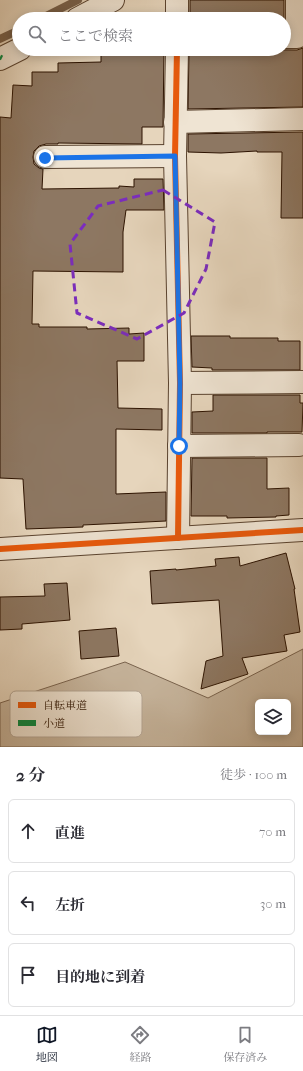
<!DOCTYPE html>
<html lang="ja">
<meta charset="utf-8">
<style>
body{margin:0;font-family:"IM FELL French Canon","Noto Serif JP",serif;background:#f2f2f3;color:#2b2b33}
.controls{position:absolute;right:12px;bottom:12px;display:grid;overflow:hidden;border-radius:6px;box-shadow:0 2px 10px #0003}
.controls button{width:36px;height:36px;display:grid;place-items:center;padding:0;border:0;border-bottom:1px solid #e1e1e2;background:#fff;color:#2b2b33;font:20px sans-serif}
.stop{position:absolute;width:12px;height:12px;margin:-9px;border:3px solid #1a73e8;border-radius:50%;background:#fff}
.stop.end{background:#1a73e8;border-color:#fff;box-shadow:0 1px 4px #0008}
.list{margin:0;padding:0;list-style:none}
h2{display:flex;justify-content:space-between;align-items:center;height:52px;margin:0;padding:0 16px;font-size:17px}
h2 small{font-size:13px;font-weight:400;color:#7c7c81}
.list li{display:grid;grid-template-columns:26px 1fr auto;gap:12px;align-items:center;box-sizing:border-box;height:64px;margin:0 8px 8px;padding:0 8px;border:1px solid #e1e1e2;border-radius:6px}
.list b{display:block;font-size:15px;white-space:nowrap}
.list em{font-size:13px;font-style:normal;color:#7c7c81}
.icon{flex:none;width:22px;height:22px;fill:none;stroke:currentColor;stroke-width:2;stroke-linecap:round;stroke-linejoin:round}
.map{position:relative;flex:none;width:303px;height:747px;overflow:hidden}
.search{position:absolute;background:#fff;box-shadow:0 2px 10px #0003;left:12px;right:12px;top:12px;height:44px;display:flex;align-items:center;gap:10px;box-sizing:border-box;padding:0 14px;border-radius:22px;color:#7c7c81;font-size:15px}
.sheet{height:268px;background:#fff}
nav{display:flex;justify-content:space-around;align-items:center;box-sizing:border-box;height:56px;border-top:1px solid #e1e1e2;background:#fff;font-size:11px;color:#7c7c81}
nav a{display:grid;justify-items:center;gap:2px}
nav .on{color:#111827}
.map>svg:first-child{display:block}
.green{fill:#c6b49c;stroke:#79634e;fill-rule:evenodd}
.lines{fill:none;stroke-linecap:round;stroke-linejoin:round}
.stream{stroke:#765f4a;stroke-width:8}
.building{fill:#8d7762;stroke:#2c1200}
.minor-casing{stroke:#5a432f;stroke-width:24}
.minor{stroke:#efe4d3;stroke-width:22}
.quiet{stroke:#00873e;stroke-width:5;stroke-dasharray:10 5;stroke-linecap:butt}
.cycleway-casing{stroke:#efe4d3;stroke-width:8}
.cycleway{stroke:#e8590c;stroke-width:6}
.route{stroke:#1a73e8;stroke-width:5}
.marked{fill:none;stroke:#7b2cbf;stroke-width:3;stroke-dasharray:8 5;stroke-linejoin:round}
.key{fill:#efe4d3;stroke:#b4a594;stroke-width:1}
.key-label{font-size:11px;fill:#2c1200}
</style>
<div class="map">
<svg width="303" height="747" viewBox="0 0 303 747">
<rect width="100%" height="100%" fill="#e6d5bc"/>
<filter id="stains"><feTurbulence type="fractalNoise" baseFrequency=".005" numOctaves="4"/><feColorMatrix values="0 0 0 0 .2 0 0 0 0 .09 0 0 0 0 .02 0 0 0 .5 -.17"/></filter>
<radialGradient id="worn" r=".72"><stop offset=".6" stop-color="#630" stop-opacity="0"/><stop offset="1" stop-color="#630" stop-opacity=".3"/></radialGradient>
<path class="green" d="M303,649V747H0V703L125,662L208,698ZM258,702H288V732H258Z"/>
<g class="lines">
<g class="stream">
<path d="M40,19L78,0"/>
<path d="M0,39L19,30"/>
</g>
</g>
<g class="building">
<path d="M190,0H284V24V19H190Z"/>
<path d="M303,48V107L188,109L189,49L297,50Z"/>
<path d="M101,49H164L163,127H142V144L58,143V144H46L39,146L34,151L33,157L34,164L39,168L43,169L42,189L119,188V186L134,187V179H163L164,210H126L123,232V272L33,271L32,324H39V327H87V329L129,328V334L144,333V361H117L118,408L162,409V430L116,429V494L166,492V521L83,525V527L26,529L23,479L0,478V117L11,118L13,85L32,86V72H58V63L101,62Z"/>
<path d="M303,132V218H281L282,152H257V151L221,153L188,152V134Z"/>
<path d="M191,336H230V338H278V341H300V370H212V368L192,367Z"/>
<path d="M213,395H300V403H303L302,432H267V433H192V412L213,411Z"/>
<path d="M192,458H267V489L289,488V515L276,516V517L227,518V516H191Z"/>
<path d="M286,553L295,589H294L300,632L284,635L287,651L242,658L248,674L201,689L206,661L223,656L219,600L152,604L150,571L176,569V570L216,566L215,559L239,557L240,566Z"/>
<path d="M67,583L70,620L22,624V629L0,630V597L45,596L44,584Z"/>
<path d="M116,628L119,656L81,659L79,631Z"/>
</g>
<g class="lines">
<defs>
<g id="minor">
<path d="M77,19L113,0"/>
<path d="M177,19V0"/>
<path d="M284,37H297V0"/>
<path d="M177,49L175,156L180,383L178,538"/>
<path d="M0,59L20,49"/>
<path d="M175,122L303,119"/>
<path d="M45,157L175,156"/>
<path d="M180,383L303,382"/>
<path d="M179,446L299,445"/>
<path d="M0,549L303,530"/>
</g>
</defs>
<use href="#minor" class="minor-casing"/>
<use href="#minor" class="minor"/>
<path class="quiet" d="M0,57L2,58"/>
<defs>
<g id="cycleway">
<path d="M177,49L175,156L180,383L178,538"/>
<path d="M0,549L303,530"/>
</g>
</defs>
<use href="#cycleway" class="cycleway-casing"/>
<use href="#cycleway" class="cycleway"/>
</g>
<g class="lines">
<path class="route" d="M45,158L175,156L180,383L179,446"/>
</g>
<path class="marked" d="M163,190L215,222L206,269L184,313L137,339L77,313L70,244L98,206Z"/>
<rect x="10" y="691" width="132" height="46" rx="6" class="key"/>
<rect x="18" y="702" width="18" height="6" fill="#e8590c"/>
<rect x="18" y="720" width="18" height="6" fill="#00873e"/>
<g class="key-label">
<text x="43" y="709">自転車道</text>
<text x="43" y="727">小道</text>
</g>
<rect width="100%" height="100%" filter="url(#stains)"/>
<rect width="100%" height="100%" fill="url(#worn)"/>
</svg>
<div class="controls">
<button><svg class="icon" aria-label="layers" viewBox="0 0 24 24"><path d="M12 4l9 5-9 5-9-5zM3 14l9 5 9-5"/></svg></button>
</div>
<div class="stop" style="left:179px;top:446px"></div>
<div class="stop end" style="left:45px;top:158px"></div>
<div class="search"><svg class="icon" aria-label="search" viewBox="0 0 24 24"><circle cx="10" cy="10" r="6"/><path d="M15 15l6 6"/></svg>ここで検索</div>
</div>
<section class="sheet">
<h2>2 分<small>徒歩 · 100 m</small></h2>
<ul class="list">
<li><svg class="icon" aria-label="ahead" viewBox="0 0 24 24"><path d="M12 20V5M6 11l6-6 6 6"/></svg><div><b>直進</b></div><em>70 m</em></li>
<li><svg class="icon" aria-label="left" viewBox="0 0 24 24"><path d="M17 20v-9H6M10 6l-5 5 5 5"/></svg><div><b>左折</b></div><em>30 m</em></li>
<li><svg class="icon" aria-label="arrive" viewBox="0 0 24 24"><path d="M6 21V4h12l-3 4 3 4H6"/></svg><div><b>目的地に到着</b></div></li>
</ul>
</section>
<nav>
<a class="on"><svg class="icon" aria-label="map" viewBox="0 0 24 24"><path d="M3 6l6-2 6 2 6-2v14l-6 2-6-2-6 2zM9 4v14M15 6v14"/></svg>地図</a>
<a><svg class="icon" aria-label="directions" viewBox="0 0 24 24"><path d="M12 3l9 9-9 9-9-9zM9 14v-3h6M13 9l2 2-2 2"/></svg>経路</a>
<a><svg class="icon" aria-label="saved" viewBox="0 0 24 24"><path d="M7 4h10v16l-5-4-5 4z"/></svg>保存済み</a>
</nav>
